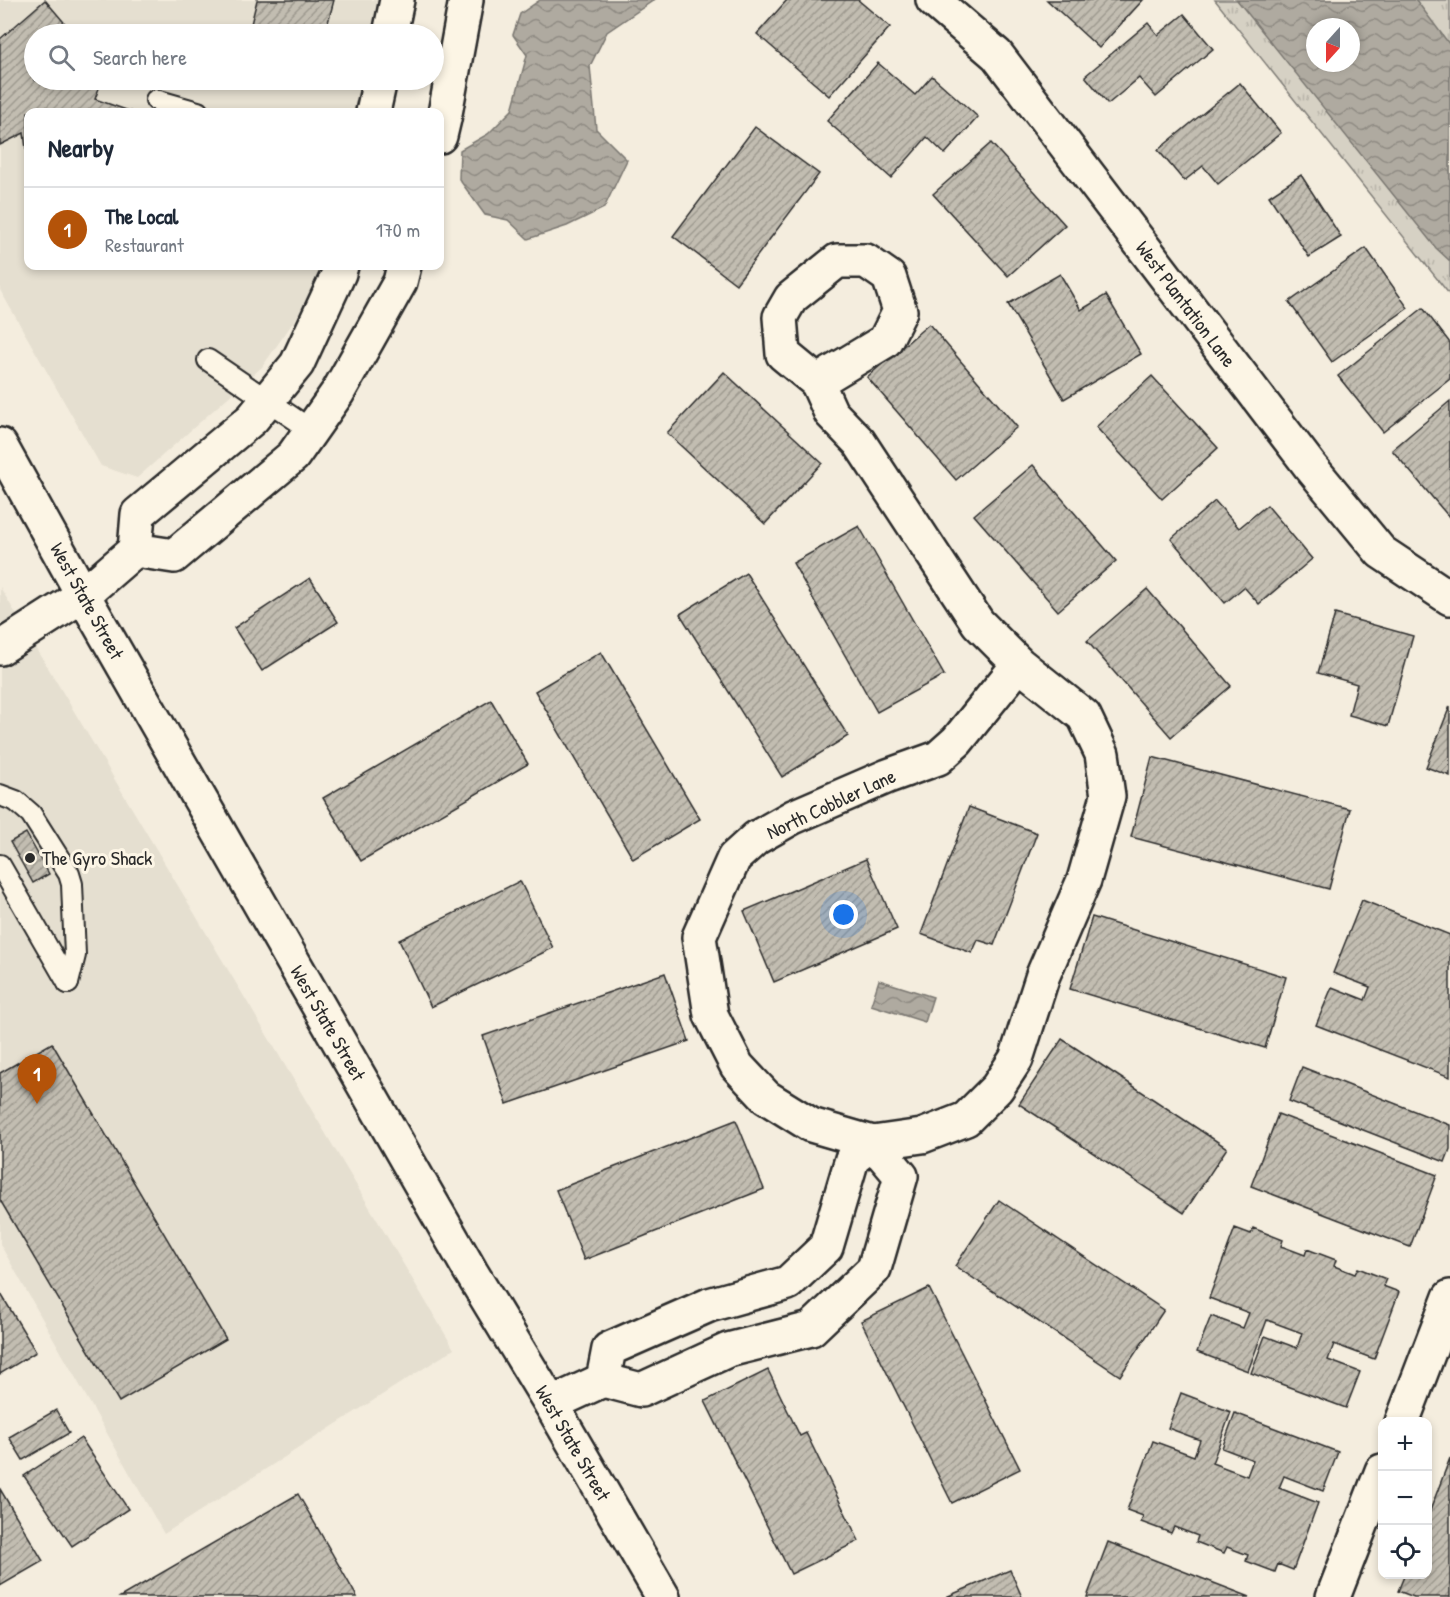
<!DOCTYPE html>
<meta charset="utf-8">
<style>
body{margin:0;font-family:"Patrick Hand",sans-serif;background:#f6f6f7;color:#1f2937}
.controls{position:absolute;right:18px;bottom:18px;display:grid;overflow:hidden;border-radius:12px;box-shadow:0 3px 9px #0003}
.controls button{width:54px;height:54px;display:grid;place-items:center;padding:0;border:0;border-bottom:2px solid #e0e1e3;background:#fff;color:#1f2937;font:30px sans-serif}
.compass{position:absolute;left:1306px;top:18px;width:54px;height:54px;border-radius:50%;background:#fff;box-shadow:0 3px 9px #0003;rotate:201deg}
.you{position:absolute;left:844px;top:915px;width:21px;height:21px;margin:-15px;border:4px solid #fff;border-radius:50%;background:#1a73e8;box-shadow:0 0 0 9px #1a73e833}
.badge{display:grid;place-items:center;width:39px;height:39px;border-radius:50%;background:#b45309;color:#fff;font-size:20px;font-weight:700}
.pin{position:absolute;translate:-50% -50px;filter:drop-shadow(0 2px 3px #0008)}
.pin::after{content:'';position:absolute;top:32px;width:21px;height:18px;background:inherit;clip-path:polygon(0 0,100% 0,50% 100%)}
.list{margin:0;padding:0;list-style:none}
h2{display:flex;justify-content:space-between;align-items:center;height:78px;margin:0;padding:0 24px;font-size:26px}
h2 small{font-size:20px;font-weight:400;color:#747a83}
.list li{display:grid;grid-template-columns:39px 1fr auto;gap:18px;align-items:center;box-sizing:border-box;height:84px;padding:0 24px;border-top:2px solid #e0e1e3}
.list b{display:block;font-size:22px;white-space:nowrap}
.list p{margin:0;font-size:20px;white-space:nowrap;color:#747a83}
.list em{font-size:20px;font-style:normal;color:#747a83}
.icon{flex:none;width:33px;height:33px;fill:none;stroke:currentColor;stroke-width:2;stroke-linecap:round;stroke-linejoin:round}
.map{position:relative;flex:none;width:1450px;height:1597px;overflow:hidden}
.search{position:absolute;background:#fff;box-shadow:0 3px 9px #0003;left:24px;top:24px;width:420px;height:66px;display:flex;align-items:center;gap:15px;box-sizing:border-box;padding:0 21px;border-radius:33px;color:#747a83;font-size:22px}
.panel{position:absolute;background:#fff;box-shadow:0 3px 9px #0003;left:24px;top:108px;width:420px;height:162px;border-radius:12px}
.map>svg:first-child{display:block}
.built{fill:#e5dfd0}
.grass{fill:url(#grass-tufts);stroke:#807e78;stroke-width:1.5;fill-rule:evenodd}
.water{fill:url(#water-waves);stroke:#7a7771;stroke-width:1.5;fill-rule:evenodd}
.building{fill:url(#building-hatch);stroke:#2b2b2b;stroke-width:1.5}
.lines{fill:none;stroke-linecap:round;stroke-linejoin:round}
.service-casing{stroke:#2b2b2b;stroke-width:24}
.minor-casing{stroke:#2b2b2b;stroke-width:38}
.tertiary-casing{stroke:#2b2b2b;stroke-width:38}
.primary-casing{stroke:#2b2b2b;stroke-width:38}
.service{stroke:#fcf5e5;stroke-width:20}
.minor{stroke:#fcf5e5;stroke-width:33}
.tertiary{stroke:#fcf5e5;stroke-width:33}
.primary{stroke:#fcf5e5;stroke-width:33}
.poi-dot{fill:#2b2b2b;stroke:#fcf5e5;stroke-width:2}
.labels{text-anchor:middle;stroke-width:6;stroke-linejoin:round;paint-order:stroke}
.street-label{font-size:20px;fill:#2b2b2b;stroke:#fcf5e5}
.poi-label{font-size:20px;fill:#2b2b2b;stroke:#fcf5e5;text-anchor:start}
</style>
<div class="map">
<svg width="1450" height="1597" viewBox="0 0 1450 1597">
<defs>
<pattern id="grass-tufts" width="24" height="20" patternUnits="userSpaceOnUse" patternTransform="scale(1.5)"><rect width="24" height="20" fill="#d6d1c4"/><path d="M3 7l-1-3M5 7V3M7 7l1-3M15 17l-1-3M17 17v-4M19 17l1-3" fill="none" stroke="#b8b4a9"/></pattern>
<pattern id="water-waves" width="16" height="10" patternUnits="userSpaceOnUse" patternTransform="scale(1.5)"><rect width="16" height="10" fill="#afaaa0"/><path d="M0 5q4-4 8 0t8 0" fill="none" stroke="#8f8b83"/></pattern>
<pattern id="building-hatch" width="6" height="6" patternUnits="userSpaceOnUse" patternTransform="scale(1.5)"><rect width="6" height="6" fill="#c2bdb1"/><path d="M-1 1l2-2M0 6l6-6M5 7l2-2" fill="none" stroke="#9e9a90"/></pattern>
</defs>
<rect width="100%" height="100%" fill="#f4edde"/>
<filter id="ink" filterUnits="userSpaceOnUse"><feTurbulence type="fractalNoise" baseFrequency=".0167" numOctaves="2"/><feDisplacementMap in="SourceGraphic" scale="12" xChannelSelector="R" yChannelSelector="G"/><feConvolveMatrix kernelMatrix="1 2 1 2 8 2 1 2 1" color-interpolation-filters="sRGB"/></filter>
<g filter="url(#ink)">
<g class="built">
<path d="M0,0H383L376,34H34V80H368L361,112H28V266H323L317,288L262,367L137,478L101,466L0,290Z"/>
<path d="M0,587L454,1349L164,1534L0,1244Z"/>
</g>
<path class="grass" d="M1215,0H1450V295ZM1315,27H1351V63H1315Z"/>
<g class="water">
<path d="M540,0H654L607,32L590,66L596,129L627,160L604,208L567,226L528,239L508,220L485,215L459,179L460,150L488,134L512,110L527,55L513,35L520,14Z"/>
<path d="M1237,0H1416L1450,45V261L1436,248ZM1315,27H1351V63H1315Z"/>
<path d="M879,980L933,997L925,1022L871,1005Z"/>
</g>
<g class="building">
<path d="M45,0L74,34H34V80H102L95,99L132,112H28V149H26L24,133L0,145V39Z"/>
<path d="M257,0H334L325,34H295L251,24Z"/>
<path d="M787,0H858L890,27L829,96L757,34Z"/>
<path d="M1047,0H1143L1099,48Z"/>
<path d="M1184,14L1213,49L1156,97L1139,78L1108,104L1085,76L1148,23L1158,35Z"/>
<path d="M878,63L915,95L932,76L978,117L945,154L927,137L891,178L827,121Z"/>
<path d="M1240,83L1281,133L1218,184L1203,166L1184,181L1158,150Z"/>
<path d="M755,127L819,174L736,284L673,236Z"/>
<path d="M991,143L1065,225L1008,276L933,194Z"/>
<path d="M1301,175L1341,237L1309,257L1269,196Z"/>
<path d="M1366,248L1408,308L1332,362L1289,302Z"/>
<path d="M1060,274L1081,310L1106,295L1141,354L1064,399L1008,304Z"/>
<path d="M1423,308L1450,343V379L1383,432L1338,376Z"/>
<path d="M929,324L1017,427L956,480L867,377Z"/>
<path d="M724,372L822,463L765,524L667,433Z"/>
<path d="M1152,376L1218,448L1162,499L1096,427Z"/>
<path d="M1450,401V516L1449,517L1392,450Z"/>
<path d="M1033,465L1116,561L1058,611L974,515Z"/>
<path d="M1215,501L1239,528L1267,505L1312,559L1259,604L1244,587L1225,603L1171,539Z"/>
<path d="M859,526L944,675L877,712L793,563Z"/>
<path d="M746,573L848,736L782,777L680,614Z"/>
<path d="M310,578L338,622L262,671L234,628Z"/>
<path d="M1147,589L1231,686L1171,737L1087,641Z"/>
<path d="M1335,614L1413,636L1388,726L1349,715L1357,684L1318,673Z"/>
<path d="M601,652L700,819L633,859L535,691Z"/>
<path d="M491,700L528,764L361,861L323,798Z"/>
<path d="M1450,706V776L1426,767Z"/>
<path d="M1152,757L1350,809L1329,889L1131,837Z"/>
<path d="M969,807L1037,833L994,945L978,940L972,953L921,934Z"/>
<path d="M26,833L49,874L33,883L10,842Z"/>
<path d="M866,859L897,929L774,982L744,911Z"/>
<path d="M520,881L553,948L431,1007L399,940Z"/>
<path d="M1362,900L1450,935V1077L1316,1025L1332,987L1365,1000L1370,987L1333,973Z"/>
<path d="M1092,917L1286,977L1265,1048L1070,989Z"/>
<path d="M665,973L689,1041L507,1104L483,1036Z"/>
<path d="M1062,1039L1227,1148L1184,1213L1019,1104Z"/>
<path d="M52,1043L226,1339L119,1402L0,1200V1073Z"/>
<path d="M1302,1067L1450,1125V1149L1445,1162L1289,1101Z"/>
<path d="M1278,1114L1437,1175L1410,1247L1251,1186Z"/>
<path d="M736,1120L764,1189L584,1260L556,1190Z"/>
<path d="M999,1200L1164,1310L1120,1376L955,1266Z"/>
<path d="M1235,1228L1251,1234L1253,1228L1283,1240L1281,1246L1305,1255L1307,1249L1336,1260L1334,1266L1355,1274L1358,1268L1386,1279L1383,1286L1399,1292L1374,1359L1334,1344L1328,1360L1360,1372L1346,1408L1251,1373L1265,1336L1297,1348L1302,1333L1267,1320L1248,1371L1197,1352L1211,1316L1243,1328L1249,1313L1209,1298Z"/>
<path d="M929,1288L1020,1469L952,1503L861,1321Z"/>
<path d="M1,1294L36,1352L0,1374V1295Z"/>
<path d="M768,1370L800,1436L806,1433L859,1541L791,1574L705,1401Z"/>
<path d="M1181,1393L1231,1412L1212,1463L1247,1476L1253,1460L1222,1448L1235,1413L1338,1452L1323,1491L1284,1476L1279,1488L1318,1503L1293,1570L1278,1564L1275,1572L1246,1561L1248,1555L1227,1547L1224,1553L1196,1542L1198,1536L1174,1527L1171,1533L1141,1522L1143,1516L1127,1510L1153,1441L1194,1456L1200,1440L1168,1428Z"/>
<path d="M56,1410L69,1433L23,1460L9,1437Z"/>
<path d="M81,1438L128,1509L72,1546L24,1476Z"/>
<path d="M1450,1458V1597H1414L1398,1591L1405,1574H1428V1516Z"/>
<path d="M0,1489L43,1561L0,1586Z"/>
<path d="M298,1494L357,1597H120Z"/>
<path d="M1108,1542L1250,1597H1087Z"/>
<path d="M1010,1570L1022,1597H946Z"/>
</g>
<g class="lines">
<defs>
<g id="service">
<path d="M156,100L198,112"/>
<path d="M208,360L311,430"/>
<path d="M0,795L16,801L31,814L69,874L72,884L75,955L68,983"/>
<path d="M0,865L68,983"/>
</g>
<g id="minor">
<path d="M933,0L997,55L1310,466L1381,552L1450,598"/>
<path d="M390,34L397,0"/>
<path d="M373,112L380,80"/>
<path d="M440,136L444,119L466,0"/>
<path d="M837,261H866L889,277L900,311L885,341L817,382L783,354L780,317L791,298Z"/>
<path d="M341,266L339,273L297,364L252,419L138,514L135,550L174,556L293,456L338,392L400,282L404,266"/>
<path d="M817,382L831,413L859,442L978,623L1019,664L1084,716L1102,754L1108,796L1084,880L1043,975L1016,1059L997,1088L966,1119L922,1136L873,1143L811,1125L766,1097L737,1066L711,1015L699,937L734,858L756,838L793,817L888,776L938,758L957,741L1019,664"/>
<path d="M83,595L135,550"/>
<path d="M873,1143L901,1176L874,1269L811,1329L728,1350L641,1390L603,1380L609,1349L709,1305L788,1283L826,1247L852,1159Z"/>
<path d="M551,1404L603,1380"/>
<path d="M1402,1422L1450,1297"/>
<path d="M1333,1597L1382,1471"/>
</g>
<path id="tertiary" d="M0,648L83,595"/>
<path id="primary" d="M0,445L83,595L471,1272L551,1404L663,1597"/>
</defs>
<use href="#service" class="service-casing"/>
<use href="#minor" class="minor-casing"/>
<use href="#tertiary" class="tertiary-casing"/>
<use href="#primary" class="primary-casing"/>
<use href="#service" class="service"/>
<use href="#minor" class="minor"/>
<use href="#tertiary" class="tertiary"/>
<use href="#primary" class="primary"/>
</g>
</g>
<circle class="poi-dot" cx="30" cy="858" r="6"/>
<g class="labels">
<g class="street-label">
<text transform="translate(1186 304) rotate(53)" y="7">West Plantation Lane</text>
<text transform="translate(87 601) rotate(61)" y="7">West State Street</text>
<text transform="translate(831 804) rotate(-25)" y="7">North Cobbler Lane</text>
<text transform="translate(328 1023) rotate(60)" y="7">West State Street</text>
<text transform="translate(573 1443) rotate(60)" y="7">West State Street</text>
</g>
<g class="poi-label">
<text x="42" y="865">The Gyro Shack</text>
</g>
</g>
</svg>
<div class="controls">
<button>+</button>
<button>−</button>
<button><svg class="icon" aria-label="locate" viewBox="0 0 24 24"><circle cx="12" cy="12" r="6"/><path d="M12 2v4M12 18v4M2 12h4M18 12h4"/></svg></button>
</div>
<svg class="compass" viewBox="-18 -18 36 36"><path d="M0-13l5 13h-10z" fill="#e53935"/><path d="M0 13l5-13h-10z" fill="#747a83"/></svg>
<div class="you"></div>
<div class="pin badge" style="left:37px;top:1104px">1</div>
<div class="search"><svg class="icon" aria-label="search" viewBox="0 0 24 24"><circle cx="10" cy="10" r="6"/><path d="M15 15l6 6"/></svg>Search here</div>
<section class="panel">
<h2>Nearby<small></small></h2>
<ul class="list">
<li><span class="badge">1</span><div><b>The Local</b><p>Restaurant</p></div><em>170 m</em></li>
</ul>
</section>
</div>
